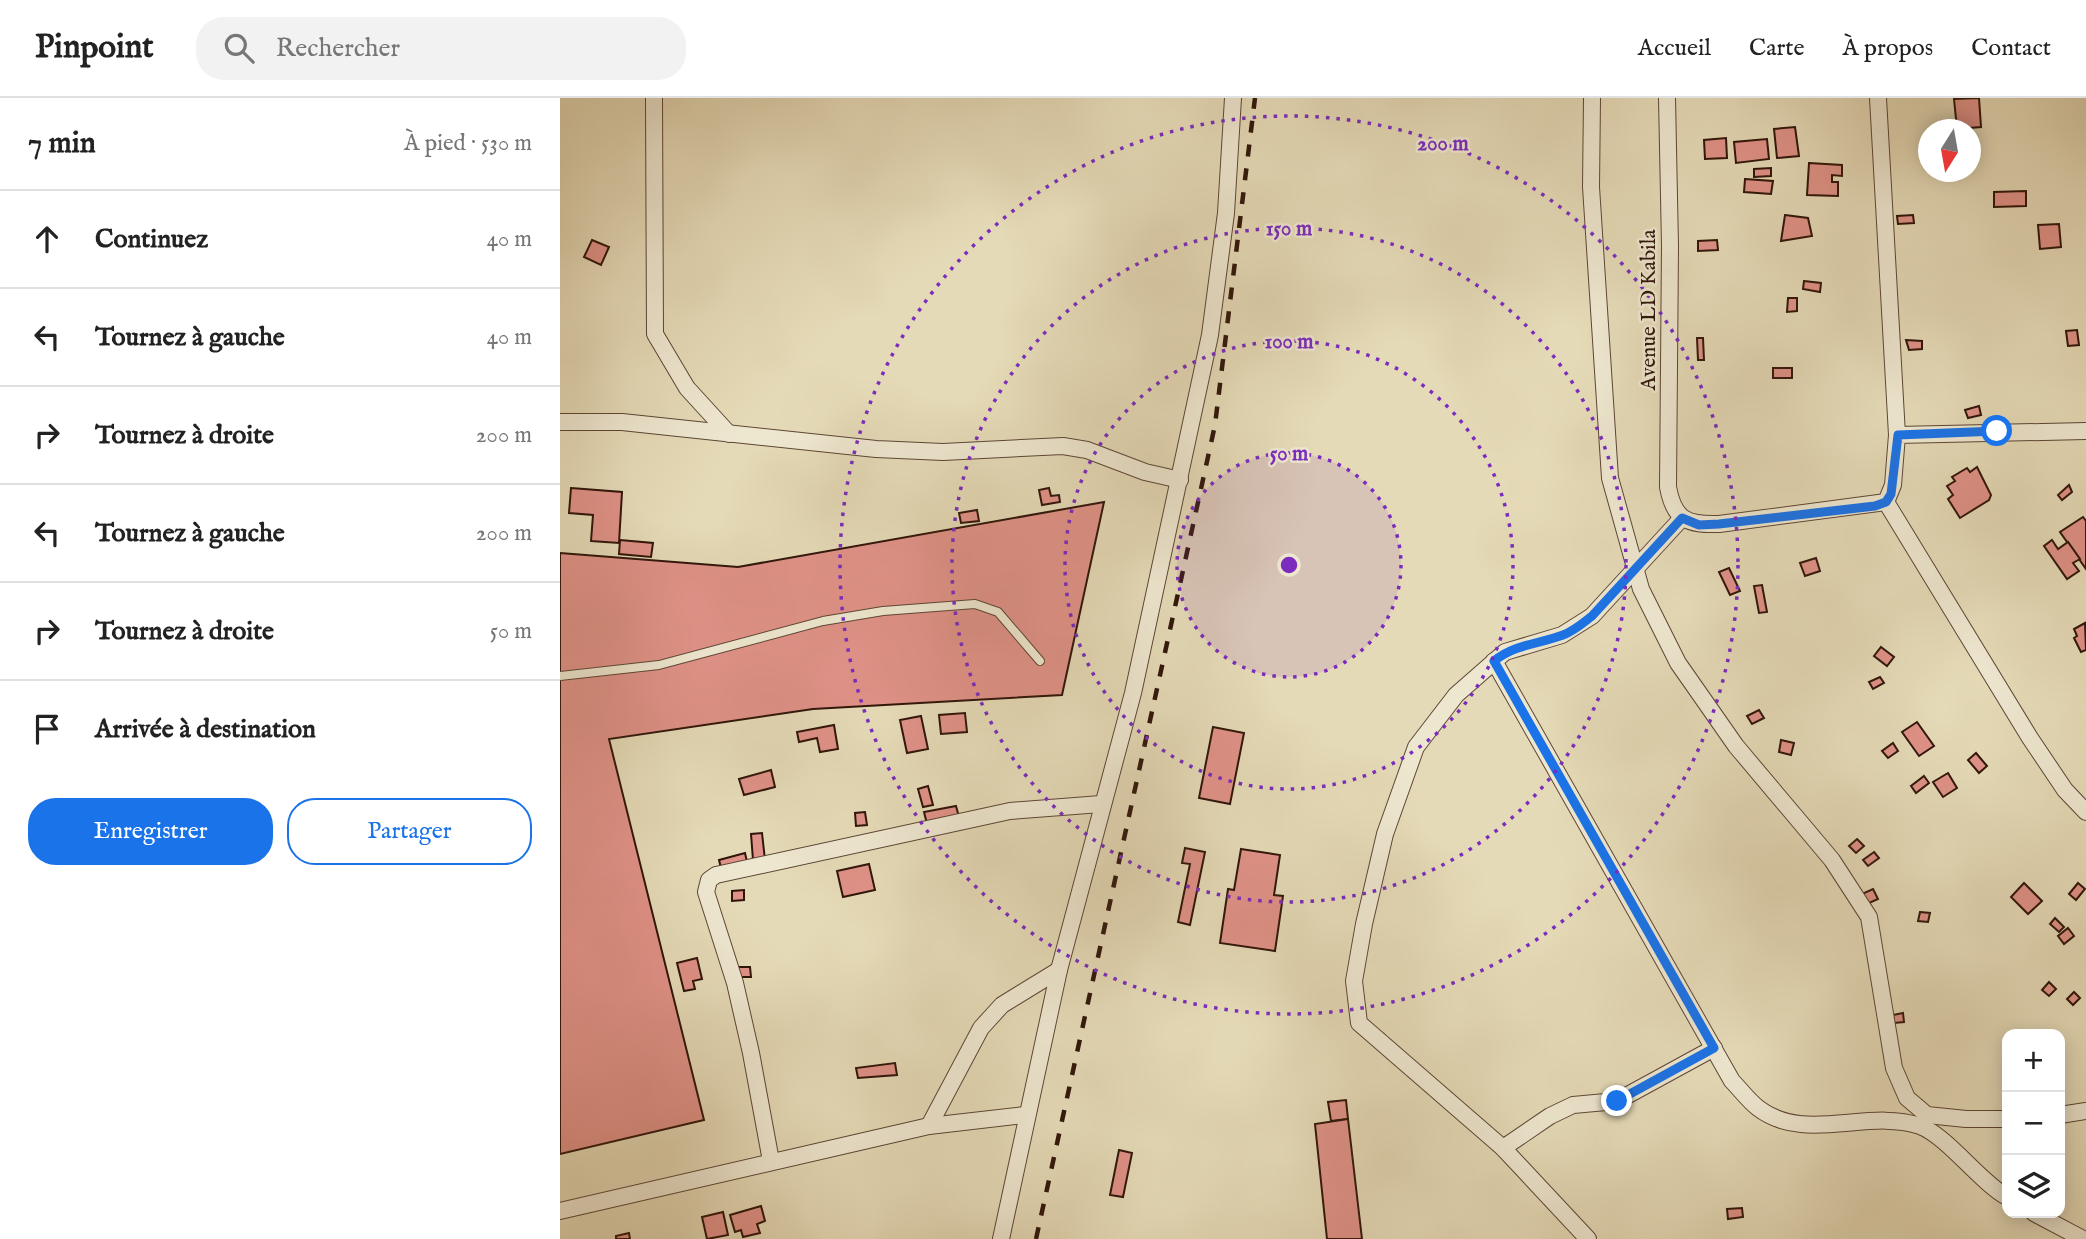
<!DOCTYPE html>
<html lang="fr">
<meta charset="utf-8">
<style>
body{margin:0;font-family:"IM FELL English",serif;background:#f2f2f2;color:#222}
.controls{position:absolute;right:21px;bottom:21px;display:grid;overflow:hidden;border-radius:14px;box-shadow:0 4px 18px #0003}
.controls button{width:63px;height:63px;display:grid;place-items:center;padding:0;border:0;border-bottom:2px solid #e0e0e0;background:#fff;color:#222;font:35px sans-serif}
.compass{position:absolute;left:1358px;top:21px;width:63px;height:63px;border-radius:50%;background:#fff;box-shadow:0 4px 18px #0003;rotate:191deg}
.stop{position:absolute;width:21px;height:21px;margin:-16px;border:5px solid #1a73e8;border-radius:50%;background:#fff}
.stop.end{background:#1a73e8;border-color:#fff;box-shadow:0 2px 7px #0008}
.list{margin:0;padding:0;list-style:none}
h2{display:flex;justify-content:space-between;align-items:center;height:91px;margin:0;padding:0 28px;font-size:30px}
h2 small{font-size:23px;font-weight:400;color:#767676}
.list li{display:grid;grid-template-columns:46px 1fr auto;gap:21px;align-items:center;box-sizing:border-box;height:98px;padding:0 28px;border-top:2px solid #e0e0e0}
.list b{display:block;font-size:26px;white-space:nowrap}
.list em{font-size:23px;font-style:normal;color:#767676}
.actions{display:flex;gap:14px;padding:21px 28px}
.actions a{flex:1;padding:16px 0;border:2px solid #1a73e8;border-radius:28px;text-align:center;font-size:24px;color:#1a73e8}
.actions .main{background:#1a73e8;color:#fff}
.icon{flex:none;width:38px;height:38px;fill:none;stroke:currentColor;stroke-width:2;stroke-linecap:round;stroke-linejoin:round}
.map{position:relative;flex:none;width:1526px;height:1141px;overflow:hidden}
header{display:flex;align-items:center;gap:42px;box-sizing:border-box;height:98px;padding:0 35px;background:#fff;border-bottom:2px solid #e0e0e0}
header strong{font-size:33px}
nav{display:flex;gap:38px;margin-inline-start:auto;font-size:24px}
.search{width:490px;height:63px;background:#f2f2f2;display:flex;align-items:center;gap:18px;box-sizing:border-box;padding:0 24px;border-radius:28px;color:#767676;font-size:26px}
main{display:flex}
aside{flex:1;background:#fff}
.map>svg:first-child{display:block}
.building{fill:#e09288;stroke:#30150a;stroke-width:2}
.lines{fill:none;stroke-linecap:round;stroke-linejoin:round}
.service-casing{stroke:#5d4635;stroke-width:10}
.minor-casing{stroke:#5d4635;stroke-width:18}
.service{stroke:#eee7d0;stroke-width:8}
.minor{stroke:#eee7d0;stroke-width:16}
.rail{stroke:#30150a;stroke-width:4.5;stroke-dasharray:12 12;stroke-linecap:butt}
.route{stroke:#1a73e8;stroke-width:9}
.ring{fill:none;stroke:#7b2cbf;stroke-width:3.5;stroke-dasharray:3.5 7}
.labels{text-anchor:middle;stroke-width:5;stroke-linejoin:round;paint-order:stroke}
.street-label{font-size:21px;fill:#30150a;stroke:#eee7d0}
.centre{fill:#7b2cbf;stroke:#eee7d0;stroke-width:3.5}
.ring-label{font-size:21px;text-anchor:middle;font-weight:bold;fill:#7b2cbf;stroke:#eee7d0;stroke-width:5;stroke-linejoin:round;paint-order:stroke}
</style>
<header>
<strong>Pinpoint</strong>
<div class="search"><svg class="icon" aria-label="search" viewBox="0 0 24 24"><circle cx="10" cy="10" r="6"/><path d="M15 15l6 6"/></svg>Rechercher</div>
<nav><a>Accueil</a><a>Carte</a><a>À propos</a><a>Contact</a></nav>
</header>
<main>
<aside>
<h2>7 min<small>À pied · 530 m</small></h2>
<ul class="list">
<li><svg class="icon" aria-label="ahead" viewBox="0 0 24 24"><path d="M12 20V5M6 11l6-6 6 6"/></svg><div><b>Continuez</b></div><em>40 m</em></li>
<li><svg class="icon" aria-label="left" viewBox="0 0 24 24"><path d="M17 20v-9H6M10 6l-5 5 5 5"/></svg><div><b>Tournez à gauche</b></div><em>40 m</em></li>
<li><svg class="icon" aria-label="right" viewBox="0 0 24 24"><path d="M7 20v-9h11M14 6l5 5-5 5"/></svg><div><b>Tournez à droite</b></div><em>200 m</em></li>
<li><svg class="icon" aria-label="left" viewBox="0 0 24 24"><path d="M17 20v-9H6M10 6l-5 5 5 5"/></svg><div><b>Tournez à gauche</b></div><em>200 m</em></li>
<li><svg class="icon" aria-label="right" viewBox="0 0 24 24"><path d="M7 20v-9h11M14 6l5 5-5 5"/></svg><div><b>Tournez à droite</b></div><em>50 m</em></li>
<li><svg class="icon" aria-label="arrive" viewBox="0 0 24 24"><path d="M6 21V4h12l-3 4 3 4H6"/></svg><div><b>Arrivée à destination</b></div></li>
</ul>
<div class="actions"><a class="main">Enregistrer</a><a>Partager</a></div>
</aside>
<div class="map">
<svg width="1526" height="1141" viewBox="0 0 1526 1141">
<rect width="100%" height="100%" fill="#e5dab7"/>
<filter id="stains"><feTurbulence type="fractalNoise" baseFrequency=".00286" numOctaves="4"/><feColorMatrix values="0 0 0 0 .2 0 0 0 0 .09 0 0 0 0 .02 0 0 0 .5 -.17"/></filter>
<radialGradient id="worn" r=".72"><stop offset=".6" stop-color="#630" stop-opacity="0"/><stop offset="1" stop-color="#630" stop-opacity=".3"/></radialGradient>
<g class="building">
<path d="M1419,0L1421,29L1397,31L1394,1Z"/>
<path d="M1235,29L1239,58L1217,60L1214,31Z"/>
<path d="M1166,40L1167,60L1145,61L1144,42Z"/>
<path d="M1207,41L1209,61L1176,65L1174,44Z"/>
<path d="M1249,65L1282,67V78L1272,77V84H1278V98L1247,97Z"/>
<path d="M1211,70V78L1194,79V71Z"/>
<path d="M1185,81L1213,83L1211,96L1184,94Z"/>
<path d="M1466,93V108L1434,109V94Z"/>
<path d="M1225,117L1248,120L1252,138L1221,143Z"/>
<path d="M1353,117L1354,125L1338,126L1337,118Z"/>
<path d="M1499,126L1501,149L1480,151L1478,127Z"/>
<path d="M32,142L49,149L41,167L24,159Z"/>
<path d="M1157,142L1158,152L1138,153V143Z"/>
<path d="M1244,183L1261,185L1260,194L1243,191Z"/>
<path d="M1228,200H1237V213L1227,214Z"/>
<path d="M1517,232L1519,247L1508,248L1506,233Z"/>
<path d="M1137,240H1143L1144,262H1138Z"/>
<path d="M1346,242L1362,243V251L1349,252Z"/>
<rect x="1213" y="270" width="19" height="10"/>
<path d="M1419,308L1421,317L1408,320L1405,312Z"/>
<path d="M1417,369L1431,397L1429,402L1400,420L1388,401L1393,397L1387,388L1395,383L1392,379L1407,370L1410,374Z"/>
<path d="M1509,387L1512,394L1502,402L1498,397Z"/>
<path d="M11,390L62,394L59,445L31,443L33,417L9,415Z"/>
<path d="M489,390L491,398L499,397L500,404L482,407L479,392Z"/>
<path d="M544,404L502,597L253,611L49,641L144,1022L0,1056V455L178,469Z"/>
<path d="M417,412L419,423L401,425L399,415Z"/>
<path d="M1523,419L1526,423V471L1500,434Z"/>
<path d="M60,442L93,445L91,459L59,456Z"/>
<path d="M1492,442L1498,451L1508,444L1520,461L1513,465L1519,473L1507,481L1484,448Z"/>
<path d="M1256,460L1260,473L1245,478L1240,465Z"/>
<path d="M1169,470L1180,493L1170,497L1159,474Z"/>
<path d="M1202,487L1207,514L1199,515L1194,488Z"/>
<path d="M1525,525L1526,552L1521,554L1514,540L1517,538L1514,531Z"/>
<path d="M1321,549L1334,559L1327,568L1314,558Z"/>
<path d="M1320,579L1324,585L1313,591L1309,584Z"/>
<path d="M1199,612L1204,620L1192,626L1187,618Z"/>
<path d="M405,615L407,634L381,636L379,617Z"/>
<path d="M361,618L368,651L347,655L340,622Z"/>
<path d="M1357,624L1374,648L1359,658L1342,634Z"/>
<path d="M274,627L278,651L260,654L257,640L239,644L237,634Z"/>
<path d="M653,629L684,635L670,706L639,700Z"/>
<path d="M1221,642L1234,645L1231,657L1219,654Z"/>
<path d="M1333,645L1338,653L1328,660L1322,653Z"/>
<path d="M1416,655L1427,668L1419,675L1408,662Z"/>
<path d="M211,672L215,689L184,697L179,681Z"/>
<path d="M1388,675L1397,690L1383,699L1373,684Z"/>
<path d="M1364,678L1369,685L1356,695L1351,688Z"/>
<path d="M368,688L373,707L363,709L358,691Z"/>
<path d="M396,708L399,719L367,726L364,714Z"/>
<path d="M305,714L307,727L296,728L295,715Z"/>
<path d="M202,735L205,762H193L191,736Z"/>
<path d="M1297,741L1304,748L1296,755L1289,748Z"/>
<path d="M625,750L645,754L630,827L618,824L630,766L622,765Z"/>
<path d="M681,751L720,757L714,797L723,798L715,853L660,845L668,791L674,792Z"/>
<path d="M1314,754L1319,760L1308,768L1303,762Z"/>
<path d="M185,755L187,764L161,770L159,762Z"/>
<path d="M309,766L315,792L283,799L277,773Z"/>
<path d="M1464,785L1482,803L1468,816L1451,799Z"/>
<path d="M1518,785L1525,791L1516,802L1509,796Z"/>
<path d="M1313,791L1318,801L1307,806L1302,796Z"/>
<path d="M184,792V802L172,803V793Z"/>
<path d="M1360,814L1370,815L1368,824L1358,823Z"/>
<path d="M1495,820L1504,829L1499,834L1490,826Z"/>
<path d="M1508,830L1514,838L1504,846L1498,838Z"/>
<path d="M137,860L142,881L133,883L135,891L124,893L117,865Z"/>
<path d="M178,869H190L191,879H178Z"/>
<path d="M1489,884L1496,891L1489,898L1482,892Z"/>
<path d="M1514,894L1520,900L1513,907L1507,901Z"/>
<path d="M1343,915L1344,924L1334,925L1333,917Z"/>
<path d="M335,965L337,977L298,980L296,970Z"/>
<path d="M786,1002L788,1021L771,1023L768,1004Z"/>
<path d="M788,1021L802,1141H767L755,1026Z"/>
<path d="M559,1052L572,1055L563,1099L550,1097Z"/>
<path d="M201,1108L205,1123L197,1126L200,1135L183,1139L181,1132L175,1134L170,1117Z"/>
<path d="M1182,1110L1183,1119L1168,1121L1167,1111Z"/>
<path d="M163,1114L168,1137L147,1141L142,1119Z"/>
<path d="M69,1135L70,1141H56V1138Z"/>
</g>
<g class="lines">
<defs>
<path id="service" d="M0,578L99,567L263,523L323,513L415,506L438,514L480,563"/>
<g id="minor">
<path d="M94,0L95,236L127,290L169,336"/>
<path d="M1032,0L1031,89L1050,380L1081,491L1118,565L1176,648L1272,762L1309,819L1334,970L1347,1000L1367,1017L1406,1021H1447"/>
<path d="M1107,0L1110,148L1108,389C1114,422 1127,427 1159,426L1326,404L1333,387L1337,337L1526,333"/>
<path d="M1318,0L1337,337"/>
<path d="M0,324H62L316,351L383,354L503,348L527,352L585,374L620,382"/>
<path d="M1326,404L1470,640L1505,692L1526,714"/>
<path d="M934,563L1172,983C1180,991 1188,1002 1198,1010C1245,1046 1307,1010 1360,1028C1387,1038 1420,1084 1447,1099"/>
<path d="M1500,1017L1526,1013"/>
<path d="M369,1028L421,930L442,907L499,872"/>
<path d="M943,1050L990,1018L1013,1007L1057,1003L1154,950"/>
<path d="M211,1063L191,955L175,885L146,794L149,782L156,777L450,713L541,706"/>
<path d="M0,1113L369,1028L465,1017"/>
<path d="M1474,1115L1523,1141"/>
<path d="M441,1141L499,872L573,595L650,237L666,115L673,0"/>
<path d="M1028,1141L943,1050L799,925L794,883L804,826L825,736L856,649L896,597L945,554L1002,537L1032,518L1122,420"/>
</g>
</defs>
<use href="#service" class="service-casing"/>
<use href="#minor" class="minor-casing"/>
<use href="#service" class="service"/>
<use href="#minor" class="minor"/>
<path class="rail" d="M476,1141L655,327L695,0"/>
</g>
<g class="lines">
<path class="route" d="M1057,1003L1154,950L934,563C955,546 979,546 1003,537C1014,533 1023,525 1032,518L1122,420L1139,427L1159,426L1315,408L1326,404L1331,396L1338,337L1437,333"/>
</g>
<circle cx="729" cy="467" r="112" fill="#7b2cbf" fill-opacity=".12"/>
<g class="ring">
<circle cx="729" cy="467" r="112"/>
<circle cx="729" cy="467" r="224"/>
<circle cx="729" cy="467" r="337"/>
<circle cx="729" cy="467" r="449"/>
</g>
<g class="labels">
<g class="street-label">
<text transform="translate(1088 212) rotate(-90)" y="7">Avenue LD Kabila</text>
</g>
</g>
<circle cx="729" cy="467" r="10" class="centre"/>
<g class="ring-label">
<text x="883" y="52">200 m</text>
<text x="729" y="137">150 m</text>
<text x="729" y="250">100 m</text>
<text x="729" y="362">50 m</text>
</g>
<rect width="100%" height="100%" filter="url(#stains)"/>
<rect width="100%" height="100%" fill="url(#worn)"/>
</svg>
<div class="controls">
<button>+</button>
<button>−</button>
<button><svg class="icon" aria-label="layers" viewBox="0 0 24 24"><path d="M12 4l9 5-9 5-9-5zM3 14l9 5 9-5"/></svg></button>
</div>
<svg class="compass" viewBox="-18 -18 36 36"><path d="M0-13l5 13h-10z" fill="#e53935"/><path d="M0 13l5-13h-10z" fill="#767676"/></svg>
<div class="stop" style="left:1437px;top:333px"></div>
<div class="stop end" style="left:1057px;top:1003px"></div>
</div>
</main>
